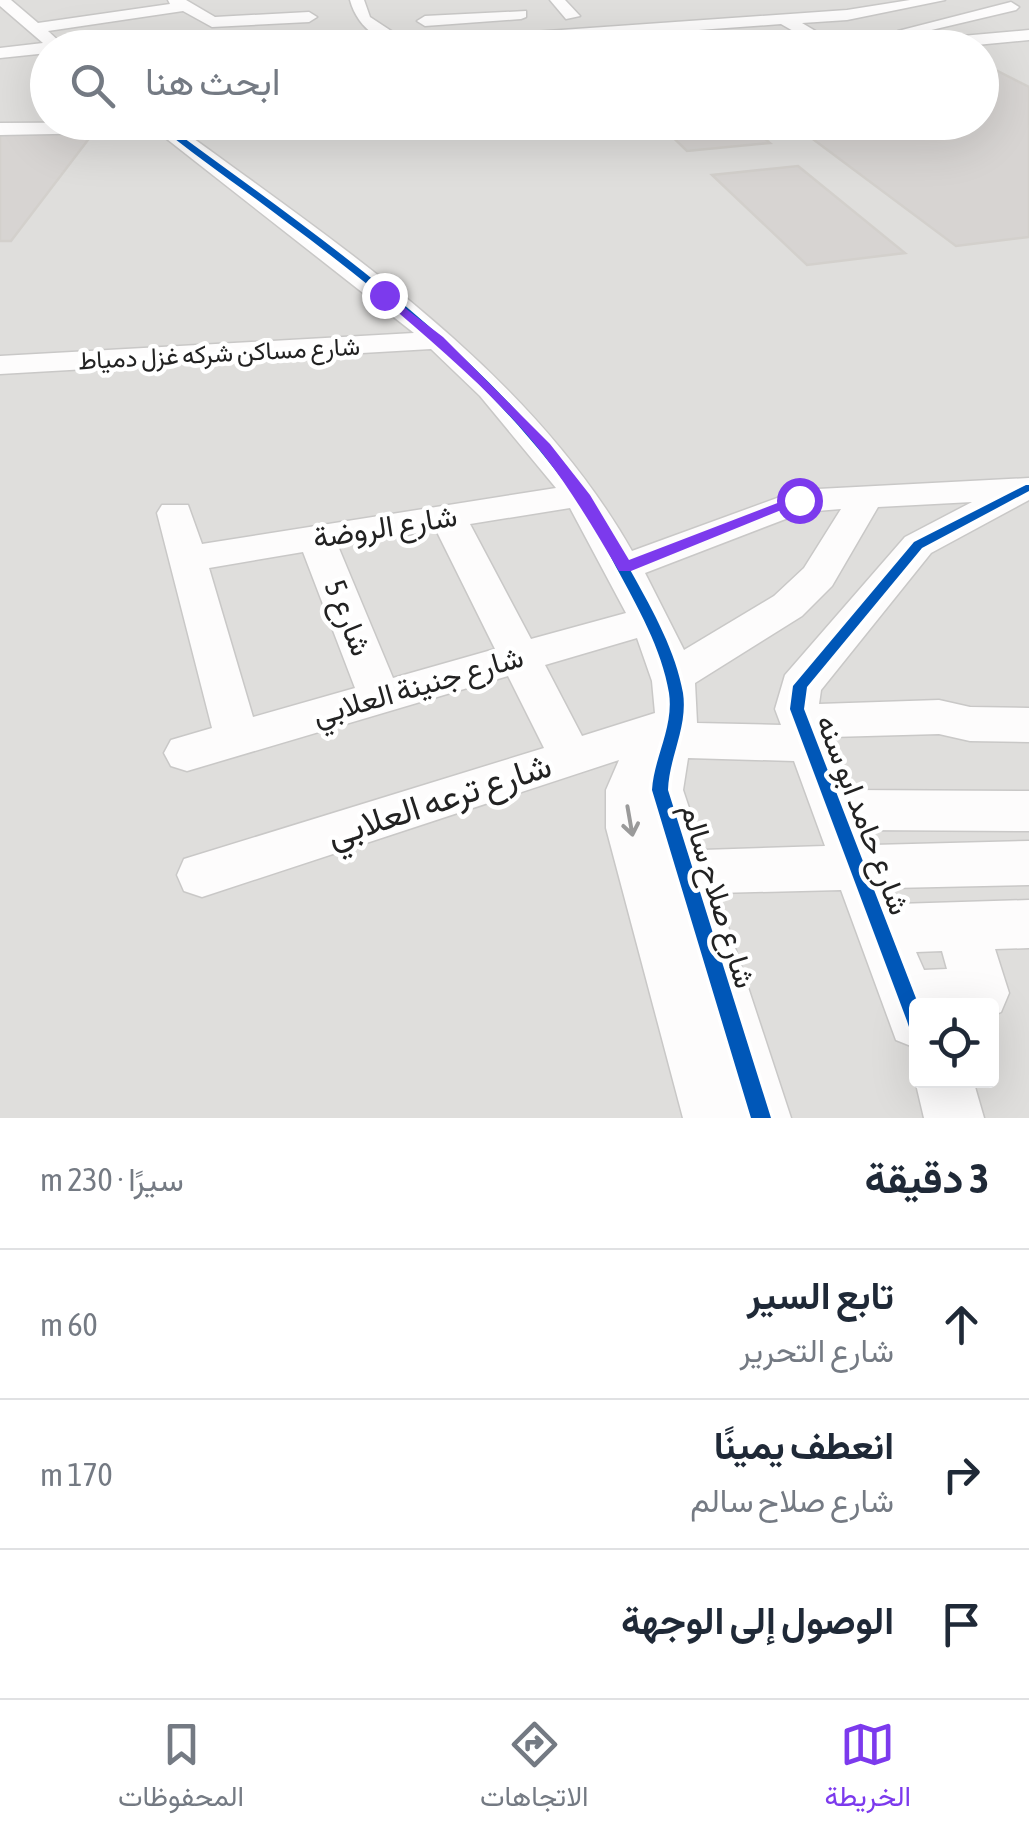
<!DOCTYPE html>
<html lang="ar">
<meta charset="utf-8">
<style>
body{margin:0;font-family:"Asap Condensed",Vazirmatn,sans-serif;background:#f6f6f7;color:#1f2937;direction:rtl}
.controls{position:absolute;right:30px;bottom:30px;display:grid;overflow:hidden;border-radius:10px;box-shadow:0 10px 40px #0002}
.controls button{width:90px;height:90px;display:grid;place-items:center;padding:0;border:0;border-bottom:2px solid #e0e1e3;background:#fff;color:#1f2937;font:50px sans-serif}
.stop{position:absolute;width:30px;height:30px;margin:-22px;border:8px solid #7c3aed;border-radius:50%;background:#fff}
.stop.end{background:#7c3aed;border-color:#fff;box-shadow:0 2px 10px #0008}
.list{margin:0;padding:0;list-style:none}
h2{display:flex;justify-content:space-between;align-items:center;height:130px;margin:0;padding:0 40px;font-size:42px}
h2 small{font-size:32px;font-weight:400;color:#747a83}
.list li{display:grid;grid-template-columns:65px 1fr auto;gap:30px;align-items:center;box-sizing:border-box;height:150px;padding:0 40px;border-top:2px solid #e0e1e3}
.list b{display:block;font-size:38px;white-space:nowrap}
.list p{margin:0;font-size:32px;white-space:nowrap;color:#747a83}
.list em{font-size:32px;font-style:normal;color:#747a83}
.icon{flex:none;width:55px;height:55px;fill:none;stroke:currentColor;stroke-width:2;stroke-linecap:round;stroke-linejoin:round}
.map{position:relative;flex:none;width:1029px;height:1118px;overflow:hidden;direction:ltr}
.search{position:absolute;background:#fff;box-shadow:0 10px 40px #0002;left:30px;right:30px;top:30px;height:110px;display:flex;align-items:center;gap:25px;box-sizing:border-box;padding:0 35px;border-radius:55px;color:#747a83;font-size:38px}
.sheet{height:580px;background:#fff}
nav{display:flex;justify-content:space-around;align-items:center;box-sizing:border-box;height:140px;border-top:2px solid #e0e1e3;background:#fff;font-size:28px;color:#747a83}
nav a{display:grid;justify-items:center;gap:5px}
nav .on{color:#7c3aed}
.map>svg:first-child{display:block}
.residential{fill:#dfdedc;fill-rule:evenodd}
.building{fill:#d7d4d2;stroke:#d3d0cc;stroke-width:2.5}
.lines{fill:none;stroke-linecap:round;stroke-linejoin:round}
.minor-casing{stroke:#c9c8c7;stroke-width:3}
.minor{fill:#fdfcfc;fill-rule:evenodd}
.cycleway-casing{stroke:#fff;stroke-width:7}
.cycleway{fill:#0057b8;fill-rule:evenodd}
.oneway{stroke:#9a9a9a}
.route{fill:#7c3aed}
.labels{text-anchor:middle;stroke-width:9;stroke-linejoin:round;paint-order:stroke}
.far-street-label{font-size:25px;fill:#222;stroke:#fff}
.street-label{font-size:30px;fill:#222;stroke:#fff}
.near-street-label{font-size:35px;fill:#222;stroke:#fff}
</style>
<div class="map">
<svg width="1029" height="1118" viewBox="0 0 1029 1118">
<rect width="100%" height="100%" fill="#f0eeeb"/>
<path class="residential" d="M0,0H1029V1118H0ZM48,48H982V122H48ZM916,1006H992V1080H916Z"/>
<g class="building">
<path d="M982,63L1029,87V237L956,246L790,122H982Z"/>
<path d="M657,122H745L770,143L687,151Z"/>
<path d="M94,132L11,241H0V133Z"/>
<path d="M798,166L905,253L807,265L712,175Z"/>
</g>
<g class="lines">
<defs>
<g id="minor">
<path d="M0,0H11L38,23L170,4L168,0H186L215,17L309,12L317,17L309,22L212,27L183,11L48,31L61,43L48,48V53L0,58V48L43,43L0,6Z"/>
<path d="M350,0H364L370,17L417,48C386,48 358,30 350,0Z"/>
<path d="M550,0H565L580,16L566,19Z"/>
<path d="M910,0H945L847,20L802,23L844,48H823L781,24L533,42L525,37L533,32L847,10Z"/>
<path d="M1011,2L1019,7L1016,10L906,36L898,31Z"/>
<path d="M526,11V17L521,19L425,26L417,21L425,16Z"/>
<path d="M1029,30V40L945,48L931,43L939,38Z"/>
<path d="M328,34L334,35V43L259,48Z"/>
<path d="M171,122C340,246 528,368 632,551L799,490L1029,478V500L931,553L821,690L819,704L939,700L970,707L1029,708V742L970,741L939,734L831,737L851,790L1029,791V831L867,830L873,845L1029,841V885L891,888L897,904L1029,900V948L995,949L1009,993L1001,1012L992,1016V1006H916V1048L896,1040L841,890L717,893L791,1118H683L606,828V790L619,760L202,897L184,891L177,875L184,859L544,748L508,676L187,771L171,766L164,753L171,740L212,728L157,513L162,505H188L202,544L556,488L480,396L431,349L0,374V356L414,333L158,132L0,135V123ZM972,502L905,537L785,675L775,709L781,725L697,723L695,683L802,616L832,586L878,507ZM570,508L626,613L531,639L470,524ZM841,509L804,568L774,596L684,650L645,573L804,512ZM436,530L495,649L393,678L338,546ZM303,552L355,688L253,717L209,568ZM637,638L652,681L655,713L582,736L545,665ZM688,758L794,761L825,846L703,850L683,790ZM942,951L947,969L924,970L916,952Z"/>
<path d="M916,1076V1080H973L984,1118H924L915,1080Z"/>
</g>
</defs>
<use href="#minor" class="minor-casing"/>
<use href="#minor" class="minor"/>
<defs>
<g id="cycleway">
<path d="M154,122H162C298,222 441,318 550,449C583,488 609,531 633,575C653,611 676,652 683,693C688,727 669,757 668,790L771,1118H751L652,790C654,757 674,727 669,693C662,649 637,606 616,567C608,552 600,535 591,520C513,401 401,307 288,223C244,189 197,158 154,122Z"/>
<path d="M1026,485H1029V491L922,548L807,687L804,709L919,1006H916V1030L909,1027L907,1021L790,709L793,686L914,542Z"/>
</g>
</defs>
<use href="#cycleway" class="cycleway-casing"/>
<use href="#cycleway" class="cycleway"/>
</g>
<defs><path id="oneway-shaft" d="M-6 0H5M1.5-3L5.5 0L1.5 3" fill="none" stroke-width="1.6" stroke-linecap="round" stroke-linejoin="round" transform="scale(2.5)"/></defs>
<use class="oneway" href="#oneway-shaft" transform="translate(630 821) rotate(80)"/>
<path class="route" d="M384,292L443,337L550,444L590,495L629,560L793,497L806,500L631,571H619C595,531 572,491 543,454C497,396 436,345 380,297Z"/>
<g class="labels">
<g class="far-street-label">
<text transform="translate(219 353) rotate(-3)" y="9">شارع مساكن شركه غزل دمياط</text>
</g>
<g class="street-label">
<text transform="translate(385 527) rotate(-9)" y="10">شارع الروضة</text>
<text transform="translate(348 618) rotate(68)" y="10">شارع 5</text>
<text transform="translate(418 686) rotate(-16)" y="10">شارع جنينة العلابي</text>
<text transform="translate(863 815) rotate(69)" y="10">شارع حامد ابو سنه</text>
<text transform="translate(718 896) rotate(73)" y="10">شارع صلاح سالم</text>
</g>
<g class="near-street-label">
<text transform="translate(439 800) rotate(-18)" y="12">شارع ترعه العلابي</text>
</g>
</g>
</svg>
<div class="controls">
<button><svg class="icon" aria-label="locate" viewBox="0 0 24 24"><circle cx="12" cy="12" r="6"/><path d="M12 2v4M12 18v4M2 12h4M18 12h4"/></svg></button>
</div>
<div class="stop" style="left:799px;top:500px"></div>
<div class="stop end" style="left:384px;top:295px"></div>
<div class="search"><svg class="icon" aria-label="search" viewBox="0 0 24 24"><circle cx="10" cy="10" r="6"/><path d="M15 15l6 6"/></svg>ابحث هنا</div>
</div>
<section class="sheet">
<h2>3 دقيقة<small>سيرًا · 230 m</small></h2>
<ul class="list">
<li><svg class="icon" aria-label="ahead" viewBox="0 0 24 24"><path d="M12 20V5M6 11l6-6 6 6"/></svg><div><b>تابع السير</b><p>شارع التحرير</p></div><em>60 m</em></li>
<li><svg class="icon" aria-label="right" viewBox="0 0 24 24"><path d="M7 20v-9h11M14 6l5 5-5 5"/></svg><div><b>انعطف يمينًا</b><p>شارع صلاح سالم</p></div><em>170 m</em></li>
<li><svg class="icon" aria-label="arrive" viewBox="0 0 24 24"><path d="M6 21V4h12l-3 4 3 4H6"/></svg><div><b>الوصول إلى الوجهة</b></div></li>
</ul>
</section>
<nav>
<a class="on"><svg class="icon" aria-label="map" viewBox="0 0 24 24"><path d="M3 6l6-2 6 2 6-2v14l-6 2-6-2-6 2zM9 4v14M15 6v14"/></svg>الخريطة</a>
<a><svg class="icon" aria-label="directions" viewBox="0 0 24 24"><path d="M12 3l9 9-9 9-9-9zM9 14v-3h6M13 9l2 2-2 2"/></svg>الاتجاهات</a>
<a><svg class="icon" aria-label="saved" viewBox="0 0 24 24"><path d="M7 4h10v16l-5-4-5 4z"/></svg>المحفوظات</a>
</nav>
